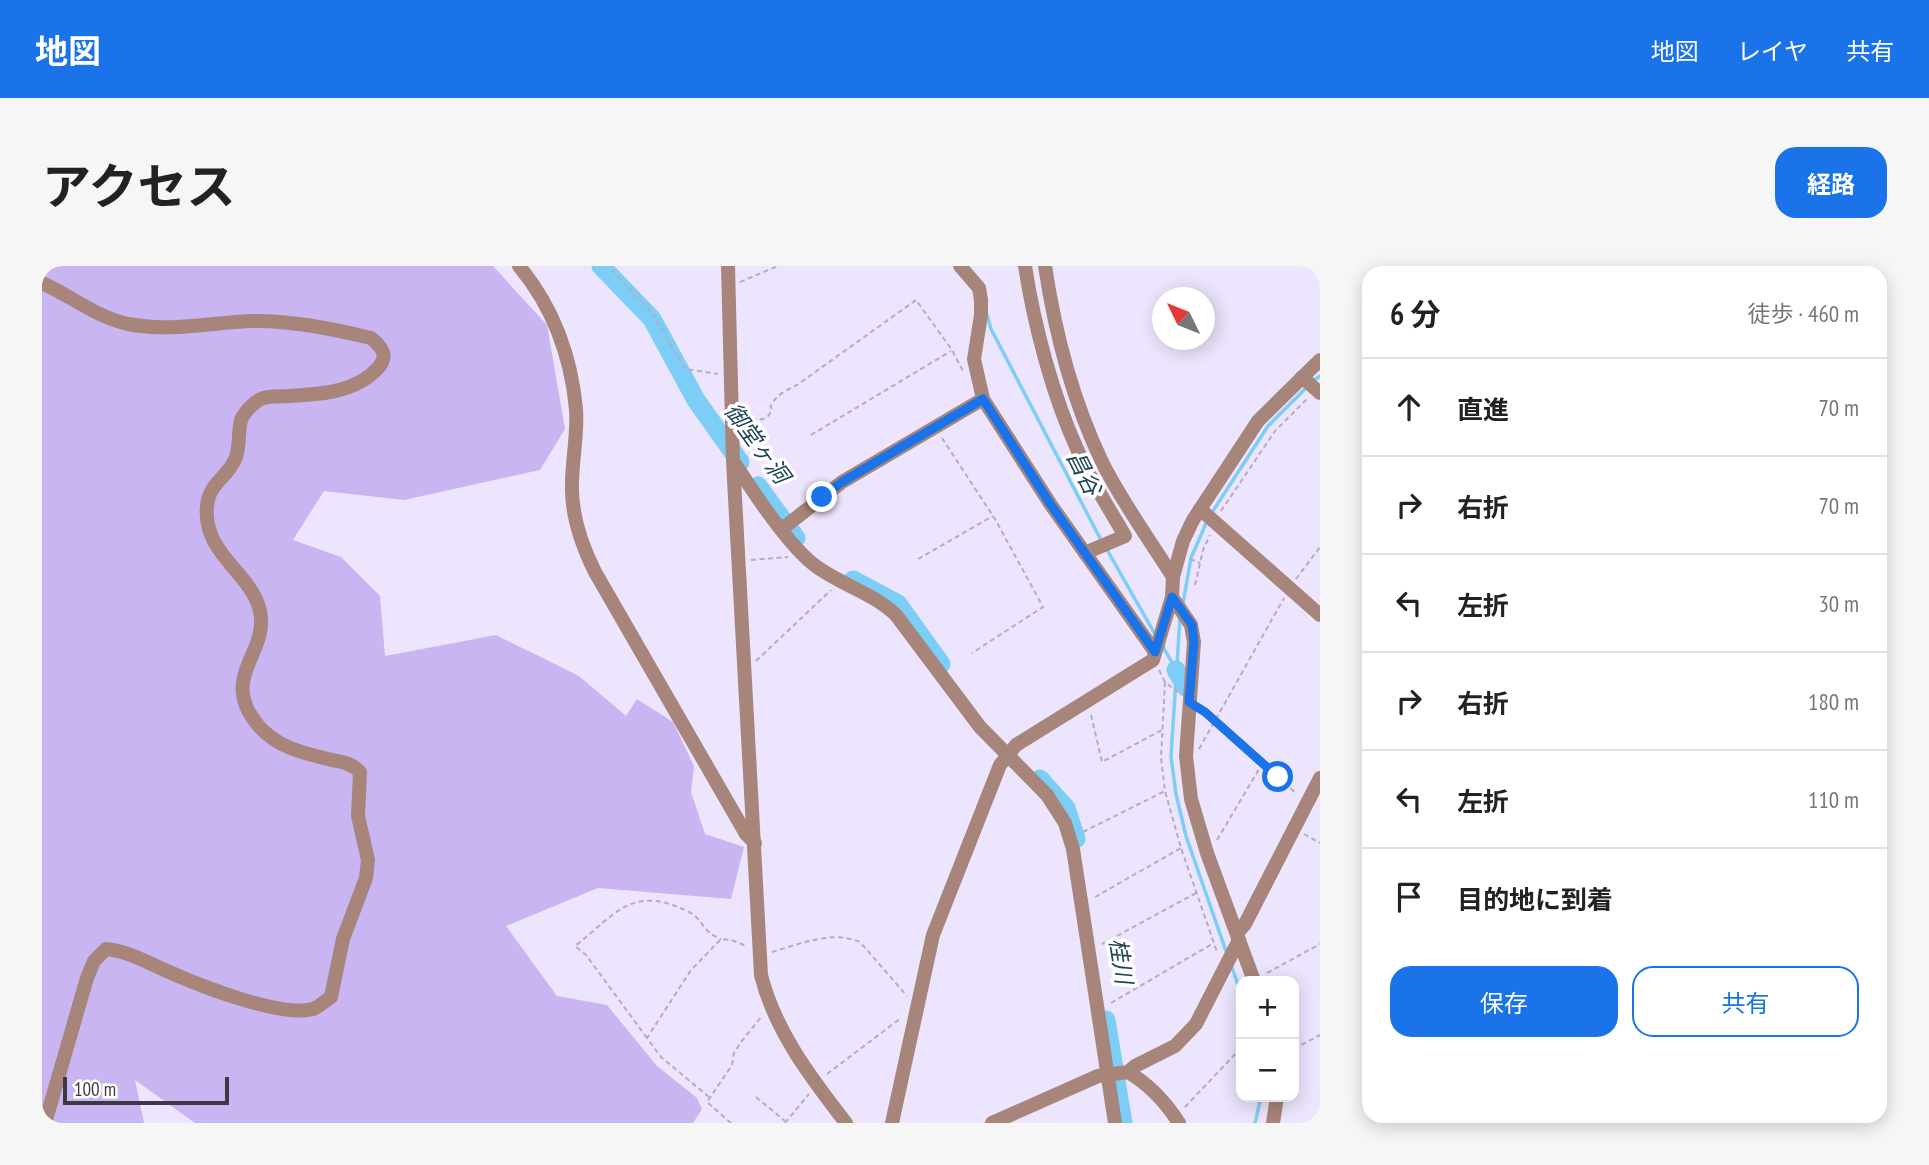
<!DOCTYPE html>
<html lang="ja">
<meta charset="utf-8">
<style>
body{margin:0;font-family:"PT Sans Narrow","Noto Sans JP",sans-serif;background:#f6f6f6;color:#222}
.controls{position:absolute;right:21px;bottom:21px;display:grid;overflow:hidden;border-radius:14px;box-shadow:0 4px 18px #0003}
.controls button{width:63px;height:63px;display:grid;place-items:center;padding:0;border:0;border-bottom:2px solid #e0e0e0;background:#fff;color:#222;font:35px sans-serif}
.compass{position:absolute;left:1110px;top:21px;width:63px;height:63px;border-radius:50%;background:#fff;box-shadow:0 4px 18px #0003;rotate:313deg}
.scale{position:absolute;left:21px;bottom:18px;width:166px;box-sizing:border-box;padding-left:7px;border:4px solid #3c3943;border-top:0;font-size:19px;line-height:24px;white-space:nowrap;color:#3c3943;-webkit-text-stroke:5px #fff;paint-order:stroke}
.stop{position:absolute;width:21px;height:21px;margin:-16px;border:5px solid #1a73e8;border-radius:50%;background:#fff}
.stop.end{background:#1a73e8;border-color:#fff;box-shadow:0 2px 7px #0008}
.list{margin:0;padding:0;list-style:none}
h2{display:flex;justify-content:space-between;align-items:center;height:91px;margin:0;padding:0 28px;font-size:30px}
h2 small{font-size:23px;font-weight:400;color:#767676}
.list li{display:grid;grid-template-columns:46px 1fr auto;gap:21px;align-items:center;box-sizing:border-box;height:98px;padding:0 28px;border-top:2px solid #e0e0e0}
.list b{display:block;font-size:26px;white-space:nowrap}
.list em{font-size:23px;font-style:normal;color:#767676}
.actions{display:flex;gap:14px;padding:21px 28px}
.actions a{flex:1;padding:16px 0;border:2px solid #1a73e8;border-radius:21px;text-align:center;font-size:24px;color:#1a73e8}
.actions .main{background:#1a73e8;color:#fff}
.icon{flex:none;width:38px;height:38px;fill:none;stroke:currentColor;stroke-width:2;stroke-linecap:round;stroke-linejoin:round}
.map{position:relative;flex:none;width:1278px;height:857px;overflow:hidden;border-radius:21px}
header{display:flex;align-items:center;gap:42px;box-sizing:border-box;height:98px;padding:0 35px;background:#1a73e8;color:#fff}
header strong{font-size:33px}
nav{display:flex;gap:38px;margin-inline-start:auto;font-size:24px}
.intro{display:flex;align-items:center;justify-content:space-between;box-sizing:border-box;height:168px;padding:0 42px}
h1{margin:0;font-size:49px}
.button{padding:18px 32px;border-radius:21px;background:#1a73e8;color:#fff;font-size:24px;font-weight:700}
main{display:flex;gap:42px;padding:0 42px}
aside{flex:1;background:#fff;border-radius:21px;box-shadow:0 4px 18px #0003}
.map>svg:first-child{display:block}
.green{fill:#c8b5f2}
.lines{fill:none;stroke-linecap:round;stroke-linejoin:round}
.stream{stroke:#7dcef6;stroke-width:3.5}
.river{stroke:#7dcef6;stroke-width:19}
.path{stroke:#b3adc1;stroke-width:2;stroke-dasharray:5 3.5;stroke-linecap:butt}
.minor{stroke:#a7857a;stroke-width:14}
.route{stroke:#1a73e8;stroke-width:9}
.labels{text-anchor:middle;stroke-width:7;stroke-linejoin:round;paint-order:stroke}
.water-label{font-size:23px;font-style:italic;fill:#204455;stroke:#fff}
</style>
<header>
<strong>地図</strong>
<nav><a>地図</a><a>レイヤ</a><a>共有</a></nav>
</header>
<div class="intro"><h1>アクセス</h1><a class="button">経路</a></div>
<main>
<div class="map">
<svg width="1278" height="857" viewBox="0 0 1278 857">
<rect width="100%" height="100%" fill="#ece5fd"/>
<path class="green" d="M0,0H451L505,59L523,163L498,204L362,234L282,225L251,274L299,291L338,330L343,390L454,369L537,410L584,450L595,433L631,456L652,500L649,526L663,568L702,581L689,633L556,622L464,660L515,730L565,739L615,800L655,832L660,843L651,857H153L93,814L102,857H0Z"/>
<g class="lines">
<g class="stream">
<path d="M945,49L949,63L1060,276"/>
<path d="M1271,115L1278,110"/>
<path d="M1169,248L1226,160L1265,121"/>
<path d="M1064,282L1114,370"/>
<path d="M1141,337L1149,292L1165,255"/>
<path d="M1138,352L1129,490L1134,528L1144,570L1185,688"/>
<path d="M1120,379L1144,421"/>
<path d="M1189,699L1199,727"/>
<path d="M1213,857L1219,831"/>
</g>
<g class="river">
<path d="M559,0L610,53L654,134L698,196"/>
<path d="M716,220L754,272"/>
<path d="M811,314L856,338L899,398"/>
<path d="M1134,404L1144,421"/>
<path d="M998,513L1024,542L1034,573"/>
<path d="M1064,754L1081,857"/>
</g>
<g class="path">
<path d="M570,4L611,48L643,103L676,108"/>
<path d="M698,16L736,0"/>
<path d="M701,152C710,153 724,157 728,147C732,137 725,145 731,136C737,127 747,123 755,119L874,34L910,84L921,105"/>
<path d="M769,169L909,85"/>
<path d="M900,172L953,253L1001,341L930,387"/>
<path d="M1179,245L1233,165L1265,133"/>
<path d="M876,293L951,250"/>
<path d="M1148,293L1158,297"/>
<path d="M709,294L746,291"/>
<path d="M1254,313L1278,281"/>
<path d="M1153,319L1161,284L1168,269"/>
<path d="M714,395L789,324"/>
<path d="M1117,404L1123,416L1136,426"/>
<path d="M1123,416L1119,492L1123,525L1139,582L1175,686"/>
<path d="M1159,444L1255,528"/>
<path d="M1049,449L1060,496L1120,464"/>
<path d="M1157,483L1242,332"/>
<path d="M1041,566L1123,525"/>
<path d="M1262,568L1278,577"/>
<path d="M1175,574L1220,498"/>
<path d="M1053,631L1139,582"/>
<path d="M1060,678L1154,627"/>
<path d="M730,686C758,678 790,664 818,676L865,730"/>
<path d="M1225,707L1278,678"/>
<path d="M1069,737L1170,678"/>
<path d="M605,772L544,689L533,680C575,647 590,618 647,646C662,654 660,666 679,673"/>
<path d="M1252,783L1278,769"/>
<path d="M785,808L859,752"/>
<path d="M667,831L619,791L605,772L649,704L679,673L689,674L705,680"/>
<path d="M714,831L743,855"/>
<path d="M1143,841L1199,782"/>
<path d="M689,857L665,836L690,799L692,787L699,776L720,750"/>
<path d="M743,857L767,828"/>
</g>
<g class="minor">
<path d="M477,0C511,41 529,90 534,143C536,167 530,194 530,218C529,249 540,280 553,306L704,568L713,577"/>
<path d="M686,0L691,195L719,709C733,765 769,812 804,857"/>
<path d="M918,0L937,22L939,34V49L932,93L941,133L1009,239L1113,386"/>
<path d="M983,0C992,59 1011,131 1036,185C1049,215 1067,242 1083,270L1043,287"/>
<path d="M1003,0C1013,67 1031,135 1060,196C1080,236 1107,273 1131,311"/>
<path d="M0,17C29,30 54,51 86,58C128,66 167,57 208,55C248,54 291,63 329,72C340,81 347,90 336,102C313,127 279,128 247,130C238,130 229,130 221,132C213,135 202,146 199,154C196,166 198,179 194,191C187,211 167,216 165,240C160,291 216,309 219,352C222,390 179,413 215,458C235,482 261,487 290,494C301,496 309,497 318,506L316,550L326,594L324,612L301,673L289,731C283,735 278,740 271,743C239,752 156,719 125,705C104,696 86,685 64,683L52,695L45,712L3,857"/>
<path d="M1260,111L1278,127"/>
<path d="M693,198C712,227 748,282 775,301C800,319 831,327 854,349L938,461L1005,529L1023,557L1031,583L1073,857"/>
<path d="M1158,243L1278,349"/>
<path d="M740,263L800,216L941,133"/>
<path d="M1130,331L1149,359L1152,376L1144,490L1149,533L1165,587L1212,715"/>
<path d="M1195,667L1203,658L1278,512"/>
<path d="M1086,806C1108,819 1123,835 1137,857"/>
<path d="M850,857L891,669L958,499L974,479L1111,394L1130,331L1131,311L1141,275L1151,254L1216,155L1278,94"/>
<path d="M950,857L1056,810L1086,806L1093,800L1133,780L1154,758L1197,674"/>
<path d="M1231,857L1235,831"/>
</g>
</g>
<g class="lines">
<path class="route" d="M780,231L800,216L941,133L1009,239L1113,386L1130,331L1150,359L1152,376L1147,436L1163,446L1236,511"/>
</g>
<g class="labels">
<g class="water-label">
<text transform="translate(715 177) rotate(54)" y="8">御堂ヶ洞</text>
<text transform="translate(1042 207) rotate(63)" y="8">昌谷</text>
<text transform="translate(1079 695) rotate(81)" y="8">桂川</text>
</g>
</g>
</svg>
<div class="controls">
<button>+</button>
<button>−</button>
</div>
<svg class="compass" viewBox="-18 -18 36 36"><path d="M0-13l5 13h-10z" fill="#e53935"/><path d="M0 13l5-13h-10z" fill="#767676"/></svg>
<div class="scale">100 m</div>
<div class="stop" style="left:1236px;top:511px"></div>
<div class="stop end" style="left:780px;top:231px"></div>
</div>
<aside>
<h2>6 分<small>徒歩 · 460 m</small></h2>
<ul class="list">
<li><svg class="icon" aria-label="ahead" viewBox="0 0 24 24"><path d="M12 20V5M6 11l6-6 6 6"/></svg><div><b>直進</b></div><em>70 m</em></li>
<li><svg class="icon" aria-label="right" viewBox="0 0 24 24"><path d="M7 20v-9h11M14 6l5 5-5 5"/></svg><div><b>右折</b></div><em>70 m</em></li>
<li><svg class="icon" aria-label="left" viewBox="0 0 24 24"><path d="M17 20v-9H6M10 6l-5 5 5 5"/></svg><div><b>左折</b></div><em>30 m</em></li>
<li><svg class="icon" aria-label="right" viewBox="0 0 24 24"><path d="M7 20v-9h11M14 6l5 5-5 5"/></svg><div><b>右折</b></div><em>180 m</em></li>
<li><svg class="icon" aria-label="left" viewBox="0 0 24 24"><path d="M17 20v-9H6M10 6l-5 5 5 5"/></svg><div><b>左折</b></div><em>110 m</em></li>
<li><svg class="icon" aria-label="arrive" viewBox="0 0 24 24"><path d="M6 21V4h12l-3 4 3 4H6"/></svg><div><b>目的地に到着</b></div></li>
</ul>
<div class="actions"><a class="main">保存</a><a>共有</a></div>
</aside>
</main>
